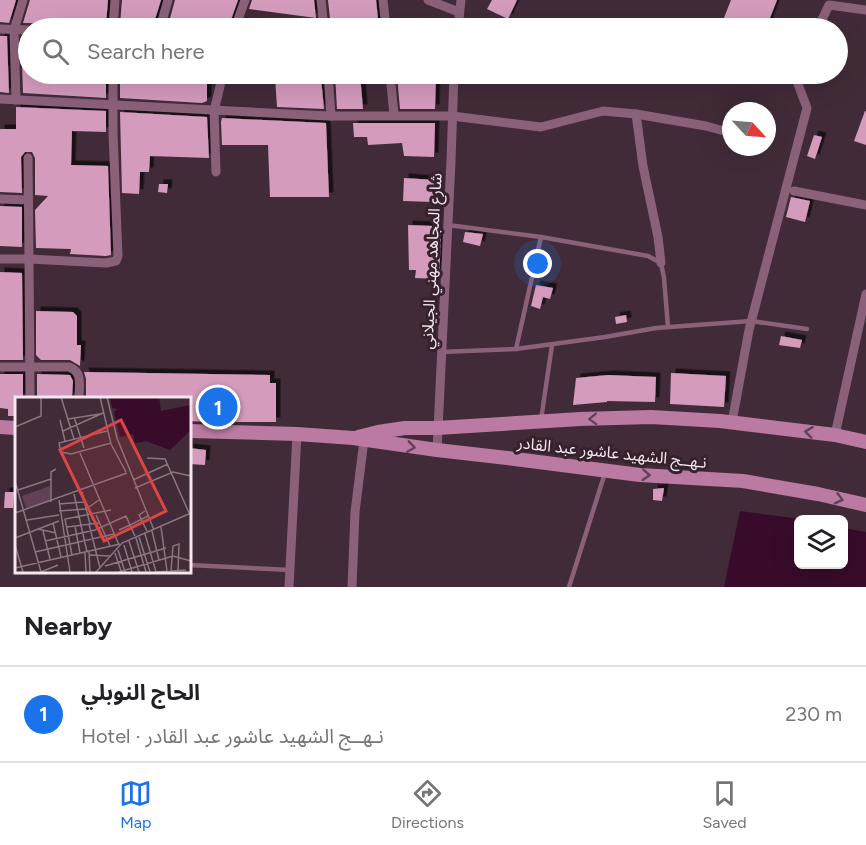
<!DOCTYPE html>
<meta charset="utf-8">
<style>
body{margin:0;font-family:Figtree,"Noto Sans Arabic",sans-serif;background:#f6f6f6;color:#202124}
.controls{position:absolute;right:18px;bottom:18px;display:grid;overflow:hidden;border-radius:9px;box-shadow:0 6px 24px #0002}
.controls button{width:54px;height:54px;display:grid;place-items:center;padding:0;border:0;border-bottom:2px solid #e0e0e0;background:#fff;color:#202124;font:30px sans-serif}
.compass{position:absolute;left:722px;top:102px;width:54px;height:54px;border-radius:50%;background:#fff;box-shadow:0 6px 24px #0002;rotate:116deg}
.you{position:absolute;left:538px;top:264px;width:21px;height:21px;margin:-15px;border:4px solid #fff;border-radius:50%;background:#1a73e8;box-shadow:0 0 0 9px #1a73e833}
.badge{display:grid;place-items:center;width:39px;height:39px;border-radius:50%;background:#1a73e8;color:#fff;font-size:20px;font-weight:700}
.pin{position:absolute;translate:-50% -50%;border:3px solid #fff;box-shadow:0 2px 6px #0006}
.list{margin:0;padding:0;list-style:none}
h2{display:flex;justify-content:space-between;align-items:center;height:78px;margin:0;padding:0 24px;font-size:26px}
h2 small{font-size:20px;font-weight:400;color:#757577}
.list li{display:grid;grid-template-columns:39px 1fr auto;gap:18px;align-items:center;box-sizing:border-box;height:96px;padding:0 24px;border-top:2px solid #e0e0e0}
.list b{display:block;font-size:22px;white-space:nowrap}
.list p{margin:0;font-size:20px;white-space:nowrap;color:#757577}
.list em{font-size:20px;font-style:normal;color:#757577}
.icon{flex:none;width:33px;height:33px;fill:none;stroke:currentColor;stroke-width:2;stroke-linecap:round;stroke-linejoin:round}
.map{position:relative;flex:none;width:866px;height:587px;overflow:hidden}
.search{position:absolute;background:#fff;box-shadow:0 6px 24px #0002;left:18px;right:18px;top:18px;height:66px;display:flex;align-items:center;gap:15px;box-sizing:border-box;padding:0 21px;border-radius:33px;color:#757577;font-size:22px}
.sheet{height:174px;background:#fff}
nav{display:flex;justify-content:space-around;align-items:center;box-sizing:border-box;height:84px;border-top:2px solid #e0e0e0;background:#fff;font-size:16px;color:#757577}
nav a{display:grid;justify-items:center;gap:3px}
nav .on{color:#1a73e8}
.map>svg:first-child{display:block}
.water{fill:#380b2a}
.building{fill:#d49bbd;filter:url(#shadow)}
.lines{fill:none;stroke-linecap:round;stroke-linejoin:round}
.lane{stroke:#8b617a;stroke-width:4.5}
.street{stroke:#8b617a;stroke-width:9}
.secondary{stroke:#bb7aa2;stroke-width:14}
.oneway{stroke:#654157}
.labels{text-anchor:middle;stroke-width:6;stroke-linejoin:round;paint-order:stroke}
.street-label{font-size:16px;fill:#f5e7ef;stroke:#36222e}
.inset-road{fill:none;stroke:#897681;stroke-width:1.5}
.view{fill:#db4546;fill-opacity:0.15;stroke:#db4546;stroke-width:3}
.inset-edge{fill:none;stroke:#f5e7ef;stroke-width:3}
</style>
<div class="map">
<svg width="866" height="587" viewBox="0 0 866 587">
<defs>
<filter id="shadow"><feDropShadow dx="4.5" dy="-4.5" stdDeviation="0" flood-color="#0009"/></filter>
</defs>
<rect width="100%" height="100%" fill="#412b38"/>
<path class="water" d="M740,511L800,519L798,520V564H844V528L866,532V587H724Z"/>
<g class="building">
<path d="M0,0H16L9,23L0,22Z"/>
<path d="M30,0H108L106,24L23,23Z"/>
<path d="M122,0H161L153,26L120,25Z"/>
<path d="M175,0H238L228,28H205L169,22Z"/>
<path d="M252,0H314L316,18L249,9Z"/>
<path d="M328,0H376L379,28H331Z"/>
<path d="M492,0H517L508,19L487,9Z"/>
<path d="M731,0H777L766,28H720Z"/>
<path d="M0,36H7L9,93L0,92Z"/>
<path d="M21,36L28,37V74H106V98L23,93Z"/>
<path d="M120,74H207V101L202,103L120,98Z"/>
<path d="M335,74H360L363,109H337Z"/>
<path d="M803,74H827L822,83Z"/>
<path d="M397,75L436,76L435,109H400Z"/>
<path d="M275,77L321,78L324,109L277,107Z"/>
<path d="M16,107L106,111V132L72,131L71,165L108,166L111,255L106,256L70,254L71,249L36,248L35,210L48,196L35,195V158L32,152H25L21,157L22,193L0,192V129H16Z"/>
<path d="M865,111H866V145L854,141Z"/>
<path d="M120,112L207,117L209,158L150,156L149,172H140L139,194L122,193Z"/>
<path d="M222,118L326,123L329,197H270L268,145H222L221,122Z"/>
<path d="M353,123H435L434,157L404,156L402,143L368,145L367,137H354Z"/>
<path d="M814,135L822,137L815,159L807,156Z"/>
<path d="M404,178L435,180L433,202L403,201Z"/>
<path d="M159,184H168L167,193L158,192Z"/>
<path d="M791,197L810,201L805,222L786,217Z"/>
<path d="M0,206L22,207V247L0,246Z"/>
<path d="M408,225L432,226V235L441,236L439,279L415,278L416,270H409Z"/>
<path d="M465,232L483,234L480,246L463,242Z"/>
<path d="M0,272L22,273L23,360H0Z"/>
<path d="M536,285L553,288L550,299L543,297L540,309L531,306Z"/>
<path d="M36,311L73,312L77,316V345H81L80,366L70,360H41L36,355Z"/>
<path d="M626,315L627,322L616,324L615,317Z"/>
<path d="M781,336L802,340L800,348L779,345Z"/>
<path d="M84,372L270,375V383H276V422H226V423L189,421V398H86V379Z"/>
<path d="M671,373L726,376L724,407L670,404Z"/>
<path d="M0,374H23V398H16V416H8V409L0,408Z"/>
<path d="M37,374L70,375L73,381L72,398H37Z"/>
<path d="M608,375L656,377L655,402L607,401V402L573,405L576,378Z"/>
<path d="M189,448L206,450L205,465L189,464Z"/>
<path d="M664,488L662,501L653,500V489Z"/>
<path d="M5,492H14L13,508H4Z"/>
</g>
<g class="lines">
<g class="lane">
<path d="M448,225L541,237L648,256L661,263L664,278L668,327"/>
<path d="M516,349L541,237"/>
<path d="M441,352L516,349L605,337L656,328L751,321L807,329"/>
<path d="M541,420L552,345"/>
<path d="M189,565L290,570"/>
<path d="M569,587L605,473"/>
</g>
<g class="street">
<path d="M321,0L324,28"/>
<path d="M383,0L386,28"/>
<path d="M428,0L459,12"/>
<path d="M113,28L115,0"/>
<path d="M160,28L168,0"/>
<path d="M235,28L245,0"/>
<path d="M458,28L461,0"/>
<path d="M818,28L829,5L866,10"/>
<path d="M0,29L28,30"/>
<path d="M328,74L331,116"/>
<path d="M390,74L394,115"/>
<path d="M0,99L328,116H452L541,127L603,111L636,114L706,126L731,133"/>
<path d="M16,100L14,30L23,0"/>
<path d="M636,114L643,166L658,237L661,263"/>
<path d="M28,158L29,259L106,263L116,261L118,256L113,133V74"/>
<path d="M216,172L214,111L223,74"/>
<path d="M794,191L866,205"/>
<path d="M0,199L28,200"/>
<path d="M0,259H29L30,398"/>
<path d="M0,367H69C83,372 79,385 79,398"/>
<path d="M732,422L749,330L807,108L795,76L796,74"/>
<path d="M835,435L866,294"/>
<path d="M437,450L451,161L454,74"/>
<path d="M289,587L297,434"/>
<path d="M352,587L355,512L364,440"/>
</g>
<g class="secondary">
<path d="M0,427L16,428"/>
<path d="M189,431L297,434L353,438L437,450L507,458L640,475L743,481L818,494L866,505"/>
<path d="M358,437L378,432L405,428H437L580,419L651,417L720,421L835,435L866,442"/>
</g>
</g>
<defs><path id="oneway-chevron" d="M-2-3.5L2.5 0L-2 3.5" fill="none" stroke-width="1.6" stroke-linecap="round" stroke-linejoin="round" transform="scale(1.5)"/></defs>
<g class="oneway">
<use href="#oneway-chevron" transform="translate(593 419) rotate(178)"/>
<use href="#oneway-chevron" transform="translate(809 432) rotate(-173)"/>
<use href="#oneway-chevron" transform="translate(411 447) rotate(8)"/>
<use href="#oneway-chevron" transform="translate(646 475) rotate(4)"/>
<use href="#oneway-chevron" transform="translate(839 499) rotate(14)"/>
</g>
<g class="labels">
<g class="street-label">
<text transform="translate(431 261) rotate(-87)" y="6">شارع المجاهد مهني الجيلاني</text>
<text transform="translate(612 452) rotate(6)" y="6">نـهــج الشهيد عاشور عبد القادر</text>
</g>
</g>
<g transform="translate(15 397)">
<rect width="176" height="176" fill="#412b38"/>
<path d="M35,89L36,104L11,111L7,99Z" fill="#624055"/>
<path d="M95,0H144L146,14L175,8V34L155,53L131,44L120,46L118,37L105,40L99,16L102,12L97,11Z" fill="#380b2a"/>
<path class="inset-road" d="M46,0L59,42M85,0L96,47L111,75M92,0L102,41L139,133M59,20L69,51M53,22L85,17M45,23L50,44M0,30L26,19V0M48,34L88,16M92,34L44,46L46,55L56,57L96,46M65,56L104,148M132,61L150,62L175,118M118,83L153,67M0,84L26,175M120,91L158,75L176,79M3,93L36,82M67,95L75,127M59,97L72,155M44,103L55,175M36,105V75L41,72M44,107L69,105M44,114L71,112L84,103M130,114L124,118L132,134M0,116L112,76M81,118L95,149M12,123L44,118M38,126L46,160M74,127L85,171M60,129L65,156M52,130L84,126M146,130L152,174M23,132L41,136M28,134L35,162M137,134L144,163M130,137L141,175L171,173M120,139L115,128L133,119M124,140L135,175M0,141L44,124M121,141L131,175M30,144L80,133L111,119L115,128L104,133M114,144L124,175M0,148L8,175M109,148L117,175M103,153L110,175M74,154L75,175M20,155L99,137M70,155L71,175M100,156L106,174M57,158L50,122L96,113M75,158L95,159M90,169L151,151M0,171L105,147M156,174L158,149L164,147L163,174M26,175L43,168M81,175L107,146L176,116M104,175L158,159L176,164"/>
<path class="view" d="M106,23L151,114L89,144L45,53Z"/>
<rect width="176" height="176" class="inset-edge"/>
</g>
</svg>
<div class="controls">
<button><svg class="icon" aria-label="layers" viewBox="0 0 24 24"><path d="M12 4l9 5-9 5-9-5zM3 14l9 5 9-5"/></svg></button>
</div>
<svg class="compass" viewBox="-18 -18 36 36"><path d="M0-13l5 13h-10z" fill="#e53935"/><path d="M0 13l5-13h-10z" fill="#757577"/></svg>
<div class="you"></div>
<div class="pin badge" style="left:218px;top:407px">1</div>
<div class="search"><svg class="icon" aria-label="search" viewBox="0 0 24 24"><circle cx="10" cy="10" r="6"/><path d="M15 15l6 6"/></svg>Search here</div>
</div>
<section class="sheet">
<h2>Nearby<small></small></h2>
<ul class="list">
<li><span class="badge">1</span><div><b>الحاج النوبلي</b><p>Hotel · نـهــج الشهيد عاشور عبد القادر</p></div><em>230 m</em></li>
</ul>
</section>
<nav>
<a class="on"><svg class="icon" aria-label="map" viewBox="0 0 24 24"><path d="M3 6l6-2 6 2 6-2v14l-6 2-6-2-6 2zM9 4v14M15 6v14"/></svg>Map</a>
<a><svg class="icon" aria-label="directions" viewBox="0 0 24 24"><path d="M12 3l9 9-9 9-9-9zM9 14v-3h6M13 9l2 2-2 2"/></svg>Directions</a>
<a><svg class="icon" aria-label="saved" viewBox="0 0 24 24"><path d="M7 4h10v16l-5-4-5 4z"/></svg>Saved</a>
</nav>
